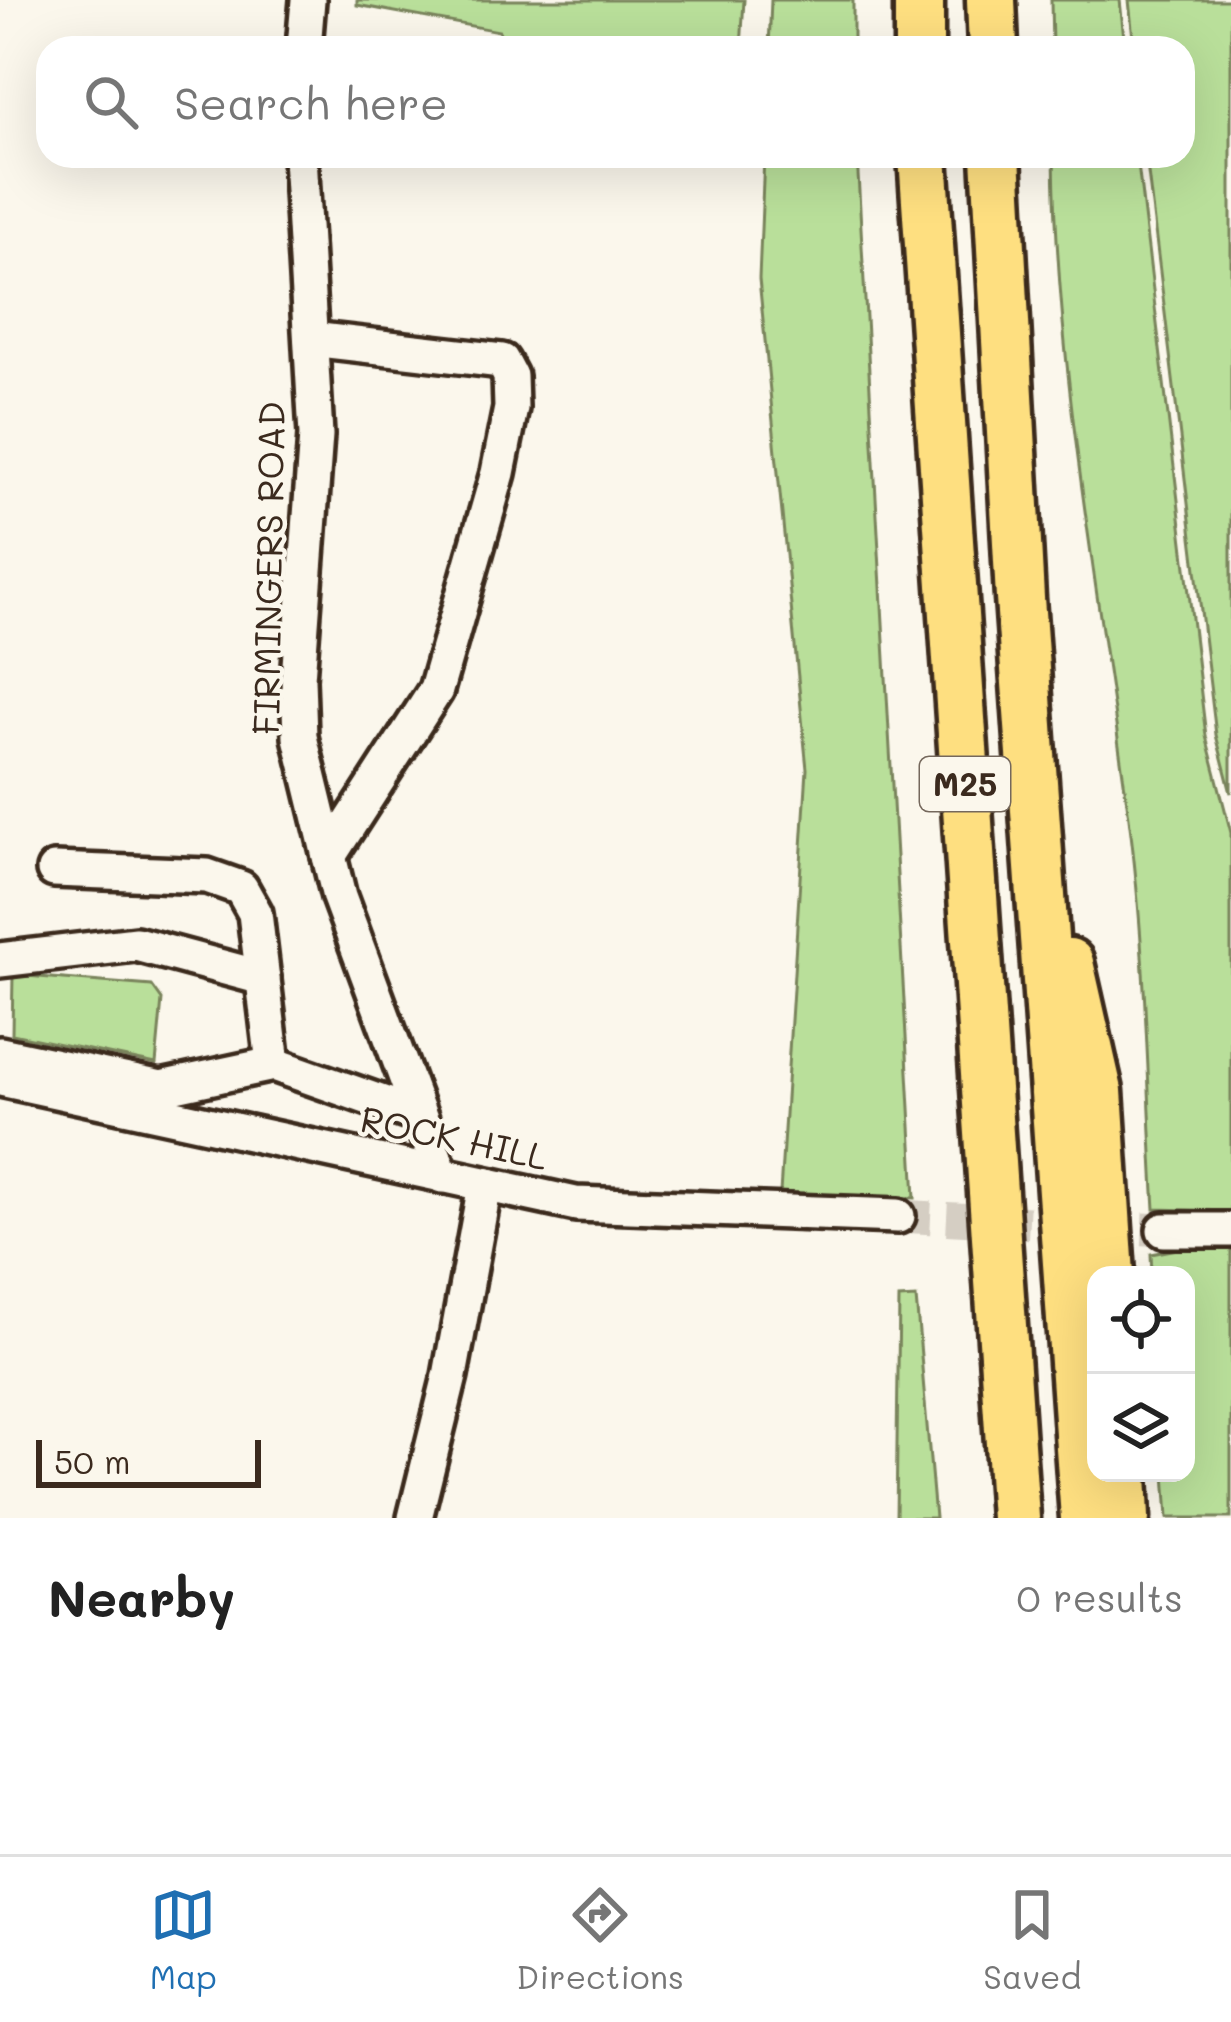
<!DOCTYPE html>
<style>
body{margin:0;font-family:Mali,sans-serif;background:#f2f2f2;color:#222}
.controls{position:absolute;right:36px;bottom:36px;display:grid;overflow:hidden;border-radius:24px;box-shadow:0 12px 48px #0002}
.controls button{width:108px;height:108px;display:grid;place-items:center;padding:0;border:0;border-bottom:3px solid #e0e0e0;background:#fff;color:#222;font:60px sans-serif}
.scale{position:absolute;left:36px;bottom:30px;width:225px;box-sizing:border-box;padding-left:12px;border:6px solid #3b2a1e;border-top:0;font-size:33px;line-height:42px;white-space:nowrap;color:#3b2a1e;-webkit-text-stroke:9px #fbf7ec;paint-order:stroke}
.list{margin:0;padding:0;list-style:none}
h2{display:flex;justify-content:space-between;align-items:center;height:156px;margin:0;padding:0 48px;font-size:51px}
h2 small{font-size:39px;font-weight:400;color:#767676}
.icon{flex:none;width:66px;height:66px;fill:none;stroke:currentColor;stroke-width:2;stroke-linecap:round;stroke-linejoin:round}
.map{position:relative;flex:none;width:1231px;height:1518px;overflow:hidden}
.search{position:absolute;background:#fff;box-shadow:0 12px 48px #0002;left:36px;right:36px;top:36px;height:132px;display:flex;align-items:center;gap:30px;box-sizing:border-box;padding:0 42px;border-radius:36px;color:#767676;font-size:45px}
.sheet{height:336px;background:#fff}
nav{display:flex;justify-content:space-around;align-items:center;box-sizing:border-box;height:168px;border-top:3px solid #e0e0e0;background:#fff;font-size:33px;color:#767676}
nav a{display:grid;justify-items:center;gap:6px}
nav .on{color:#1f6fb2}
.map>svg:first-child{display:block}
.green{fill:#b9df9a;stroke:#7a845c;stroke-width:3}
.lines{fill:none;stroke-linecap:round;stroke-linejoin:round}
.minor-tunnel{stroke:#d5cec3;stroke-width:33;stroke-dasharray:33 16;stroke-linecap:butt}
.minor-casing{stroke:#3b2a1e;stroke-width:42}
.highway-casing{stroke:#3b2a1e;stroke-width:57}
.minor{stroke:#fbf7ec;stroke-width:33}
.highway{stroke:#fedf80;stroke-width:48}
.labels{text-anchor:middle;stroke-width:9;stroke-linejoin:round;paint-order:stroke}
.shield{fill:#fbf7ec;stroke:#75685c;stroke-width:3}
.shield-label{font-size:33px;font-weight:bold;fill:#3b2a1e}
.street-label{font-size:36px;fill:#3b2a1e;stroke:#fbf7ec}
</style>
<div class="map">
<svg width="1231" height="1518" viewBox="0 0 1231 1518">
<rect width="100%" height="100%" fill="#fbf7ec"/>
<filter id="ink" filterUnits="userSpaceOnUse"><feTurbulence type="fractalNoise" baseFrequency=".00833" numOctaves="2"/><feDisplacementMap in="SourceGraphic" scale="24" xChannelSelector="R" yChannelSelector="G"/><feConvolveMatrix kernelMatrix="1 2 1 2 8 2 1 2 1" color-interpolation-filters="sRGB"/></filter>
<g filter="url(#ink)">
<g class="green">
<path d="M357,0H744L741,48H508L499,31L357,5Z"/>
<path d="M771,0H853V48H769Z"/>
<path d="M1051,0H1120L1125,48H1052Z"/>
<path d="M1129,0H1231V793L1216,735L1146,156H1183V48H1134Z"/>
<path d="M764,156H857L915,1198L780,1193L807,769L759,279Z"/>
<path d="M1054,156H1137L1206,736L1231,833V1211L1155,1209C1147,1079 1146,947 1129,818C1100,599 1057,377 1054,156Z"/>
<path d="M13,975L152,986L162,1000L156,1064L12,1034Z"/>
<path d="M1231,1239V1518H1168L1165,1473H1186V1275H1152L1151,1254Z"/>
<path d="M916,1298L935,1518H896L899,1299Z"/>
</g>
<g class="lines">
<path class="minor-tunnel" d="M898,1216L1164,1230"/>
<defs>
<g id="minor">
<path d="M304,48L308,0"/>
<path d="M300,156L316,435L298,679L300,737L339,897L442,1176"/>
<path d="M311,339L502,361L510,376L511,408L498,473L436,690L329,856"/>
<path d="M54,870L207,876L241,888L255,913L273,1064"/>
<path d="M0,960L136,944L263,978"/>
<path d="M0,1054L161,1088L273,1064L417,1115"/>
<path d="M0,1079L576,1204L898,1216"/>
<path d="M1164,1230H1231"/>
<path d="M415,1518L450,1376L485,1185"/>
</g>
<g id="highway">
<path d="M919,0V48"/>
<path d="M991,0L993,48"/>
<path d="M923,156L1015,1518"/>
<path d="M996,156L1020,598L1085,1518"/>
<path d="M1069,963L1098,1091L1110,1275"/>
<path d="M1123,1473L1125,1518"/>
</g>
</defs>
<use href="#minor" class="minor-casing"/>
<use href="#highway" class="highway-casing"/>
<use href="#minor" class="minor"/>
<use href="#highway" class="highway"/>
</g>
</g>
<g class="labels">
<rect class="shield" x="920" y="757" width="90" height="54" rx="9"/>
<g class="shield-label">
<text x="965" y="796">M25</text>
</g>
<g class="street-label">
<text transform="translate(269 568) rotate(-89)" y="13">FIRMINGERS ROAD</text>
<text transform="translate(454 1138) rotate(12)" y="13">ROCK HILL</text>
</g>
</g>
</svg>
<div class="controls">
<button><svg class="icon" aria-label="locate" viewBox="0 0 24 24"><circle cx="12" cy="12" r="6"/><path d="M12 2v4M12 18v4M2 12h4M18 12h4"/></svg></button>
<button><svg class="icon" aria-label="layers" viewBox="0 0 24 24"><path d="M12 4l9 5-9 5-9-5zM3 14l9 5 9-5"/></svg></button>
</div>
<div class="scale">50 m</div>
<div class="search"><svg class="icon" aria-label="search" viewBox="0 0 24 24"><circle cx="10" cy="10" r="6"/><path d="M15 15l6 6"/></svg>Search here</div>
</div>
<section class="sheet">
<h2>Nearby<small>0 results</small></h2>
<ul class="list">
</ul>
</section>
<nav>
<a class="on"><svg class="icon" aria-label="map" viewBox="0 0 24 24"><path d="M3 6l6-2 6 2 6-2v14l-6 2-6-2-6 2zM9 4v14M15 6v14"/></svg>Map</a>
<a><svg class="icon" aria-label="directions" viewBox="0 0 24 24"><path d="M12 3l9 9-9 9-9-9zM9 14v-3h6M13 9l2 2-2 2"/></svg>Directions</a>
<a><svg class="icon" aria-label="saved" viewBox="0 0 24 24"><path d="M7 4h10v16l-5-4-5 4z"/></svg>Saved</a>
</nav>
